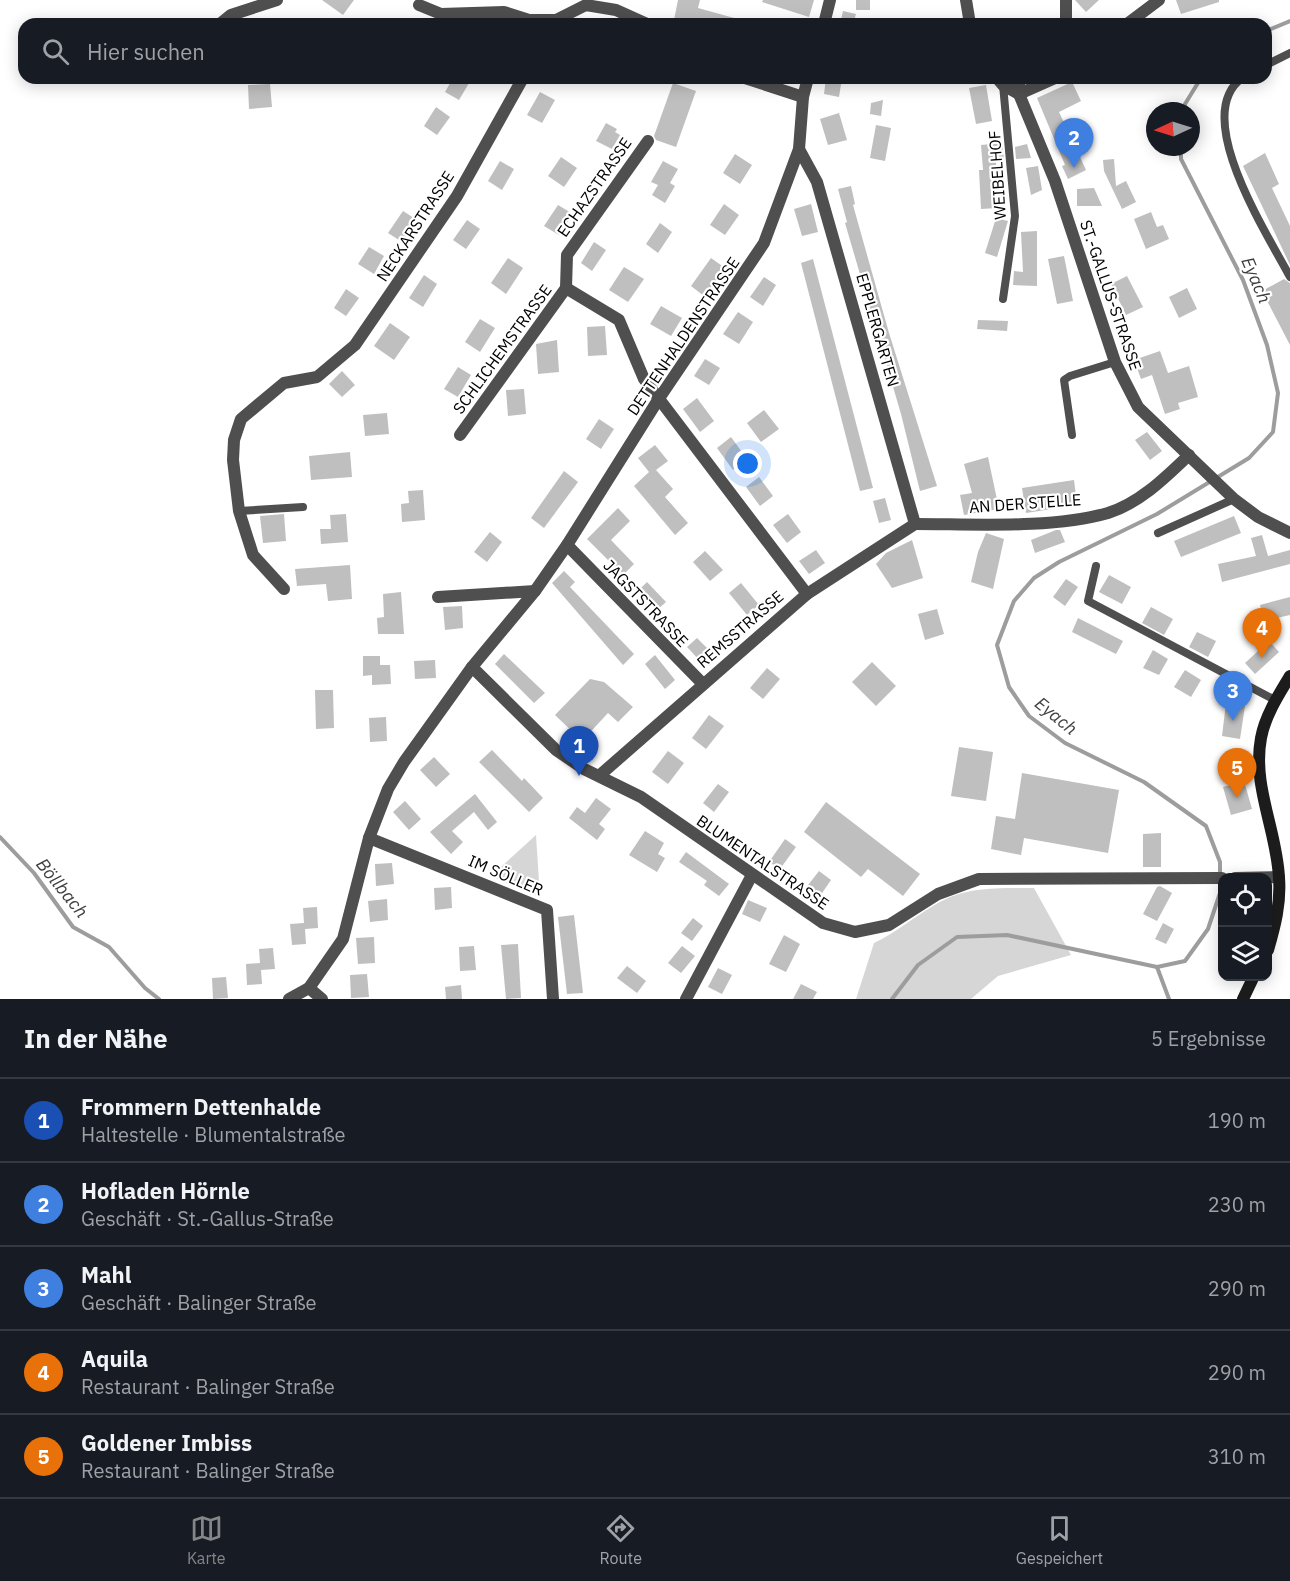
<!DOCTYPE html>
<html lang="de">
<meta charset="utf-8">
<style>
body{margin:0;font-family:"IBM Plex Sans",sans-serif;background:#20242c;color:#f1f3f6}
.controls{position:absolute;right:18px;bottom:18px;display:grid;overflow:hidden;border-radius:12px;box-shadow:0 3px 15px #0003}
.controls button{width:54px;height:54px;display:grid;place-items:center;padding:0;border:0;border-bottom:2px solid #363941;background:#171b24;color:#f1f3f6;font:30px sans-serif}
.compass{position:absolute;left:1146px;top:102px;width:54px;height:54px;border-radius:50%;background:#171b24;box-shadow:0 3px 15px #0003;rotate:266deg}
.you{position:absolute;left:748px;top:464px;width:21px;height:21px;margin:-15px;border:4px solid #fff;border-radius:50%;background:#1a73e8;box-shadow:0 0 0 9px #1a73e833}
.badge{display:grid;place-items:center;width:39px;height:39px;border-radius:50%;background:#858687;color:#fff;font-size:20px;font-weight:700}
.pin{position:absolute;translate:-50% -50px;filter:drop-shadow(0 2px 3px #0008)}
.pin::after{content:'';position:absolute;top:32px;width:21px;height:18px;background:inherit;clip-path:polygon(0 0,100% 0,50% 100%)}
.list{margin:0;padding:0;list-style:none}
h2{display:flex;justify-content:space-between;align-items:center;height:78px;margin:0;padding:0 24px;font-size:26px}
h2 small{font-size:20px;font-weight:400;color:#9ea1a6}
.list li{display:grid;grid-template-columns:39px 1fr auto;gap:18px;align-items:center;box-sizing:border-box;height:84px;padding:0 24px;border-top:2px solid #363941}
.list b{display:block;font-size:22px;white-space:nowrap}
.list p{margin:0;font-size:20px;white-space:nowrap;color:#9ea1a6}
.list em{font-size:20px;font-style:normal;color:#9ea1a6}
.icon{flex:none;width:33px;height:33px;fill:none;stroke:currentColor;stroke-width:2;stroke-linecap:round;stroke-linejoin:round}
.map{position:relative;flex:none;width:1290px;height:999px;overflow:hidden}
.search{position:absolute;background:#171b24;box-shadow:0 3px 15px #0003;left:18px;right:18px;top:18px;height:66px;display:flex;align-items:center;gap:15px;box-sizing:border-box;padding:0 21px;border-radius:18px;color:#9ea1a6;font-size:22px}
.sheet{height:498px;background:#171b24}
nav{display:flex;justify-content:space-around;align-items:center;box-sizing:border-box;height:84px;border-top:2px solid #363941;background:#171b24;font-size:16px;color:#9ea1a6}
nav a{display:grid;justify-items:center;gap:3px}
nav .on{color:#858687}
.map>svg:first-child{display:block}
.green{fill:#d6d6d6}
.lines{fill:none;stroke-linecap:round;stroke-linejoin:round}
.stream{stroke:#9d9d9d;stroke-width:4}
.building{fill:#bfbfbf}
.lane{stroke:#4f4f4f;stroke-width:8}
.street{stroke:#4f4f4f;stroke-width:12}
.secondary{stroke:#1c1c1c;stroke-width:12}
.labels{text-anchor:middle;stroke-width:4.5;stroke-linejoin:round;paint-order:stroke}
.street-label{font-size:16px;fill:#000;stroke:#fff}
.water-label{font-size:18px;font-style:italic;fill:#3e3e3e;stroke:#fff}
</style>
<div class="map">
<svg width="1290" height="999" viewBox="0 0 1290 999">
<rect width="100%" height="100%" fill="#fff"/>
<g class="green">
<path d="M536,835L540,897L491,876Z"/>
<path d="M1034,888L1071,955L998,976L971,999H856L874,943C897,932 915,916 938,903C967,886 1001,888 1034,888Z"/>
</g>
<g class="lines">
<g class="stream">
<path d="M1266,31L1290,21"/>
<path d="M1184,111L1185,104L1201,78"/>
<path d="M0,837L34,873L73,927L109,947L145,988L159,999"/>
<path d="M1157,967L1169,999"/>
<path d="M892,999L918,965L957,937L1007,935L1157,967L1185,961L1208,929L1220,893V862L1206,826L1144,782L1065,743L1029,716L1009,687L997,645L1014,601L1034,578L1059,562L1157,514L1249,458L1273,432L1278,393L1267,345L1243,280L1181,159V147"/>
</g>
</g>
<g class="building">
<path d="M322,0H354L343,15Z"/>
<path d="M678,0H700L698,8L745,21V24H693L674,20Z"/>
<path d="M763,0H814L809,17L762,2Z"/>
<rect x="856" y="0" width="14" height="10"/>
<path d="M1075,0H1099L1086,12Z"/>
<path d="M1176,0H1219V2L1181,14Z"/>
<path d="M843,11L856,14L853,24H840Z"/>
<path d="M453,78H472L459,100L445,92Z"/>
<path d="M826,78H842L839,97L824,94Z"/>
<path d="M1072,82L1081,101L1059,112L1086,170L1068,179L1062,166L1065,165L1037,98Z"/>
<path d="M673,83L696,91L676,147L656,140L654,136Z"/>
<path d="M270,84L272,107L249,109L248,85Z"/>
<path d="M986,85L992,121L976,124L969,88Z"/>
<path d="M540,92L555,100L542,123L527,115Z"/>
<path d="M883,100L881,116L870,114L871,103Z"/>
<path d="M436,107L450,117L437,135L424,126Z"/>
<path d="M839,113L847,140L828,145L820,119Z"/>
<path d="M606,123L617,129L615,132L620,135L612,149L596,141Z"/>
<path d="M876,125L891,128L885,161L870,158Z"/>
<path d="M1002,143L1004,160L996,161L998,208L981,209L979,170H983L981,145Z"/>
<path d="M1027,144L1031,158L1016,159L1015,147Z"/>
<path d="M1265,153L1279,184L1272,188L1290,226V265L1243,166Z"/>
<path d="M735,154L752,165L740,184L723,173Z"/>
<path d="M561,157L577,168L564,187L548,176Z"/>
<path d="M1114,159L1116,186L1126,181L1136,202L1122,209L1104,171L1103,160Z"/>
<path d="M500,161L514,169L502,190L488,181Z"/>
<path d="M663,161L678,169L670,183L675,186L665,203L652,195L658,185L651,182Z"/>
<path d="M1038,166L1042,190L1031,195L1026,168Z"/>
<path d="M851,186L855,204L853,205L889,333L937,486L920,491L901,414L845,223L847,222L838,189Z"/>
<path d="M1094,188L1102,206H1077V189Z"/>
<path d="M724,204L739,215L725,235L710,225Z"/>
<path d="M811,204L818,232L802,236L794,209Z"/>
<path d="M558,205L573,214L559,235L544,226Z"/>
<path d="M403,211L417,220L402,242L388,233Z"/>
<path d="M1151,212L1157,227L1163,225L1169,239L1146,249L1134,219Z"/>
<path d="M996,218L1008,221L997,257L985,253Z"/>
<path d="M467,220L480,229L466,249L453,240Z"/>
<path d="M660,223L672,232L658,253L646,244Z"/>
<path d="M1037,231V286L1013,285L1014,271L1023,272L1021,232Z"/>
<path d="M594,242L606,250L592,271L581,263Z"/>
<path d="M369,247L384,256L374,274L358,264Z"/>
<path d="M1064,256L1073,301L1057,304L1048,259Z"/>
<path d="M508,258L523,268L506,294L491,283Z"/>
<path d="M711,258L725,268L704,296L691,286Z"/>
<path d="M813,259L873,488L860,491L801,263Z"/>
<path d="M624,267L644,279L628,302L609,290Z"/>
<path d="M424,275L437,284L423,307L409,298Z"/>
<path d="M1127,276L1143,307L1126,315L1111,284Z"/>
<path d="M764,277L776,285L763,306L750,297Z"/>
<path d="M1284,279L1290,283V345L1262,291Z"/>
<path d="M1187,288L1197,309L1179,318L1169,297Z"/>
<path d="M346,289L359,298L346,316L334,308Z"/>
<path d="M661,306L682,318L671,336L650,324Z"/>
<path d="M738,312L753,322L739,344L723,334Z"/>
<path d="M480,319L495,328L480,352L465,342Z"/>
<path d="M978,320L1008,321L1007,331L977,329Z"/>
<path d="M390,323L410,337L394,360L374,346Z"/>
<path d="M605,326L607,355L588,356L587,327Z"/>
<path d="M557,340L559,372L538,374L536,344Z"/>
<path d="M1160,351L1168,373L1189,366L1198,397L1178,403L1180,409L1165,414L1152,375L1141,379L1134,360Z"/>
<path d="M705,359L720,368L709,385L694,376Z"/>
<path d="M458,367L471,375L458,397L444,389Z"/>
<path d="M342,371L355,385L342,397L329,384Z"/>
<path d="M524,389L526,414L508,416L506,390Z"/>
<path d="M697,398L714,421L700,432L683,409Z"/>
<path d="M764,410L779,429L761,442L747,423Z"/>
<path d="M387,413L389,434L365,436L363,415Z"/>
<path d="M599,419L614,429L601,449L586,439Z"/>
<path d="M1147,432L1162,451L1150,460L1135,440Z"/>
<path d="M731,437L747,459L733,470L717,448Z"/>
<path d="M655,445L668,461L656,470L673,489L665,497L688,523L675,535L634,486L649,472L638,458Z"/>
<path d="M350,452L352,477L311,480L309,456Z"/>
<path d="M988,457L999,509L964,515L960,495L972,493L964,464Z"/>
<path d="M564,471L578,482L544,528L531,518Z"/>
<path d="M759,477L773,496L760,506L746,487Z"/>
<path d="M1074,480L1077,505L1026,513L1022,488Z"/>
<path d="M423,490L425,520L402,522L401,504L409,503L408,491Z"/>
<path d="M885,498L891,520L879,523L873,501Z"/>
<path d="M618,508L630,521L611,540L634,564L623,575L587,539Z"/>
<path d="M284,514L286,541L263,543L260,516Z"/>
<path d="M346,514L348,542L321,544L320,529H331L330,515Z"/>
<path d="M788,514L801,532L787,543L773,525Z"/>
<path d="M1234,516L1241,533L1181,557L1174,541Z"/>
<path d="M1056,530H1060L1065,542L1035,553L1031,540Z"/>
<path d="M490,532L502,542L487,562L474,552Z"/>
<path d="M986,533L1004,539L993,589L971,582L978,552Z"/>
<path d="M1262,535L1268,556L1290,550V564L1222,582L1218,564L1256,556L1251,538Z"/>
<path d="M912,540L923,578L892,588L876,564L886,553Z"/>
<path d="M816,550L825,563L809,574L799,561Z"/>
<path d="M705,551L723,570L710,581L693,562Z"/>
<path d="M350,565L352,599L328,601L326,584L297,586L295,569Z"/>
<path d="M564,571L575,582L570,587L634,654L623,665L552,583Z"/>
<path d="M1109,575L1131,587L1122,604L1099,592Z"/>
<path d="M1066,579L1078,587L1065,606L1053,597Z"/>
<path d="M647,582L666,602L657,610L638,591Z"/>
<path d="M741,583L759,605L747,615L729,593Z"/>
<path d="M401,592L404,634H378L377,618L384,617L383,594Z"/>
<path d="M1290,597V615L1264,621L1260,605Z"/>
<path d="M462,606L463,628L445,630L443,607Z"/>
<path d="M1151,607L1173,619L1164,635L1142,623Z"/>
<path d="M937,609L944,634L925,640L918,614Z"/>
<path d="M1078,618L1123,641L1116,654L1072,632Z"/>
<path d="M1197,632L1216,641L1208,657L1189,647Z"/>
<path d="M697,638L711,652L701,662L687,647Z"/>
<path d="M1269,641L1279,652L1255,674L1245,663Z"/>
<path d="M1153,650L1168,659L1159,675L1143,668Z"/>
<path d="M504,654L545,693L534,703L495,664Z"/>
<path d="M655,655L675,680L665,689L645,664Z"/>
<path d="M363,656H380V665H390L391,684L372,685V675L363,676Z"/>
<path d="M435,660L436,678L415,679L414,661Z"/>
<path d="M872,662L896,686L876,706L852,682Z"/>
<path d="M767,668L780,679L763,699L750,688Z"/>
<path d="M1185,670L1201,680L1191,697L1174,687Z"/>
<path d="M590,679L604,682L633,707L618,722L608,713L582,741L555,715Z"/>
<path d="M315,690H333L334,728L316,729Z"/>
<path d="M1226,703L1245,706L1240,739L1222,736Z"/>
<path d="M709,715L724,726L706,749L692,738Z"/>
<path d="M386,717L387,741L370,742L369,718Z"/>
<path d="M959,747L993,752L986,801L951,796Z"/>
<path d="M492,750L522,781L524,778L543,798L529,812L479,762Z"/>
<path d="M668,751L684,763L668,784L652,772Z"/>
<path d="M434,757L450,774L436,787L420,770Z"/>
<path d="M1022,773L1119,790L1108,853L1024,838L1021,855L991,849L996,816L1015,819Z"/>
<path d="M1244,781L1252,809L1231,815L1223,787Z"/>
<path d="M718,784L729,792L714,812L703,803Z"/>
<path d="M475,794L497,822L488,830L474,812L452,831L463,842L451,854L430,832Z"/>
<path d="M596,798L611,809L599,824L605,829L597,840L569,818L577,807L585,813Z"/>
<path d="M405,801L421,819L409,830L393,812Z"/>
<path d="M826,802L920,874L903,896L868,869L861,877L804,832Z"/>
<path d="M645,831L664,843L658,854L665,858L657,872L629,855Z"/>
<path d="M1161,833V867H1143V834Z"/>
<path d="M785,839L796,847L780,869L769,862Z"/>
<path d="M686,852L729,884L719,896L704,885L707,881L679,862Z"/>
<path d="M392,863L394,884L376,886L375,864Z"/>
<path d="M819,871L831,880L818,899L805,889Z"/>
<path d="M1160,886L1172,893L1157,921L1143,914L1157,887Z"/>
<path d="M451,887L452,908L435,910L434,888Z"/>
<path d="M387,899L388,920L370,922L368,901Z"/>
<path d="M748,900L767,908L760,922L742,914Z"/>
<path d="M317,907L318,928L305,929L306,944L292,945L290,924L304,923L303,908Z"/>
<path d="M574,915L583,993L567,994L558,917Z"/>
<path d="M693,918L703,926L692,941L681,933Z"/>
<path d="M1163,923L1174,929L1166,944L1155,939Z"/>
<path d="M784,935L800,944L786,972L769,964Z"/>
<path d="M374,937L375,963L358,964L356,938Z"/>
<path d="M518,944L521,998L506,999L501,945Z"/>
<path d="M474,946L476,970L460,971L459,947Z"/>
<path d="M682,946L695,956L681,973L668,963Z"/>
<path d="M273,948L275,969L261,970L262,984L247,985L246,964L260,963L259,949Z"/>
<path d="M627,966L646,981L637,993L617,978Z"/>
<path d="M718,968L732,975L722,994L708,987Z"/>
<path d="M367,974L369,997L351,998L350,975Z"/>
<path d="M226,977L228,998L213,999L212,978Z"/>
<path d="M801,984L817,992L813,999H793Z"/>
<path d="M461,985L462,999H446L445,987Z"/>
</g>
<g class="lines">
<g class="lane">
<path d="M1266,65L1290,53"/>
<path d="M1242,78C1190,116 1268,235 1290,277"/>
<path d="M1003,299L1015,216L1003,85"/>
<path d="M1072,435L1064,380L1070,376L1115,362"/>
<path d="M239,511L303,507"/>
<path d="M1158,533L1234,499"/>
<path d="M1096,566L1088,601L1275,700"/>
</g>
<g class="street">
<path d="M966,0L970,24"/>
<path d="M419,5L441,14L504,12L529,20H556"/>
<path d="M220,24L231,15L277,0"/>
<path d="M554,24L556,20L586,5L616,10L647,24"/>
<path d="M824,24L830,0"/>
<path d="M1066,24V0"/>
<path d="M1127,24L1159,0"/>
<path d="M745,78L803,97"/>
<path d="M997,78L1003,85L1019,94L1055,181L1115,362L1138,407L1234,499L1258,517L1290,533"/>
<path d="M1019,94L1055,78"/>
<path d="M1019,94V78"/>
<path d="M799,149L817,182L915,524"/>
<path d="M566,288L567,255L648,141"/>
<path d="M460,435L566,288L619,320L644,379L807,594"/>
<path d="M915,524C974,524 1052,529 1108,513C1140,503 1166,477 1189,455"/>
<path d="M567,545L702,683"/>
<path d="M284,589L253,555L239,511L233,460L234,440L241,419L284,383L317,377L355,345L457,196L523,78"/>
<path d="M438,597L535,591"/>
<path d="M472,667L556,750L584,769L641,797L823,923L855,932L889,925L938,894L979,879L1222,878"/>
<path d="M600,775L807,594L915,524"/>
<path d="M369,838L547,910L553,999"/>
<path d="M1235,878L1279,877"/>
<path d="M309,988L322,999"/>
<path d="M289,999L309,988L343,939L369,838L388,789L404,762L472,667L535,591L567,545L658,400L764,243L799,149L803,97L808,78"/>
<path d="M686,999L752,875"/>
</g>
<g class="secondary">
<path d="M1268,950C1275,926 1281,903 1279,878C1277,831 1252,786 1261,738C1265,716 1279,694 1290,676"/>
<path d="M1243,999L1254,976"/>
</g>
</g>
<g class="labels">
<g class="street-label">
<text transform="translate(997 175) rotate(-94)" y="6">WEIBELHOF</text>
<text transform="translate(594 187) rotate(-55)" y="6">ECHAZSTRASSE</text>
<text transform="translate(415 226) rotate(-57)" y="6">NECKARSTRASSE</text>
<text transform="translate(1111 295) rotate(71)" y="6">ST.-GALLUS-STRASSE</text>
<text transform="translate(878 330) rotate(74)" y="6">EPPLERGARTEN</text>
<text transform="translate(683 336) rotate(-56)" y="6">DETTENHALDENSTRASSE</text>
<text transform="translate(502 349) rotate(-54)" y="6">SCHLICHEMSTRASSE</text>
<text transform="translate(1025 503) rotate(-4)" y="6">AN DER STELLE</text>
<text transform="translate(646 603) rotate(46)" y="6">JAGSTSTRASSE</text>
<text transform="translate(740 629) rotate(-41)" y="6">REMSSTRASSE</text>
<text transform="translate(763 862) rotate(34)" y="6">BLUMENTALSTRASSE</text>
<text transform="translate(506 875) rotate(23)" y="6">IM SÖLLER</text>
</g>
<g class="water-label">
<text transform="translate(1256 280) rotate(67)" y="6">Eyach</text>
<text transform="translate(1056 716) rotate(39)" y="6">Eyach</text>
<text transform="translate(62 888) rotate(51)" y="6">Böllbach</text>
</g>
</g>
</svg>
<div class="controls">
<button><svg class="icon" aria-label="locate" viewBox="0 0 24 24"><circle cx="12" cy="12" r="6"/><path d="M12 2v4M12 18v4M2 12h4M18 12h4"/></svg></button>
<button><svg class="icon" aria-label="layers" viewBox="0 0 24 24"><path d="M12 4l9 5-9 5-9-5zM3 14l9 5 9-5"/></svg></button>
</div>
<svg class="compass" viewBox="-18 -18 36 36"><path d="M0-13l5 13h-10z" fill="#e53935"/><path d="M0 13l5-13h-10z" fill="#9ea1a6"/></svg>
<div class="you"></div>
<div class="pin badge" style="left:579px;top:776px;background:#1a4fb4">1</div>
<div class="pin badge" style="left:1074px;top:168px;background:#3f7fe0">2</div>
<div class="pin badge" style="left:1233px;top:721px;background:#3f7fe0">3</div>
<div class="pin badge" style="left:1262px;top:658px;background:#e8710a">4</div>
<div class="pin badge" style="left:1237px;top:798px;background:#e8710a">5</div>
<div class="search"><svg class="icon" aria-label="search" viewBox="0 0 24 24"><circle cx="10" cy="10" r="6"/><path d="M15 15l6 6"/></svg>Hier suchen</div>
</div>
<section class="sheet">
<h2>In der Nähe<small>5 Ergebnisse</small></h2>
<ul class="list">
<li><span class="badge" style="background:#1a4fb4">1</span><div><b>Frommern Dettenhalde</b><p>Haltestelle · Blumentalstraße</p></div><em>190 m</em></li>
<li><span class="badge" style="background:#3f7fe0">2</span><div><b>Hofladen Hörnle</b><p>Geschäft · St.-Gallus-Straße</p></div><em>230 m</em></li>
<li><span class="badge" style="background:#3f7fe0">3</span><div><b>Mahl</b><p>Geschäft · Balinger Straße</p></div><em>290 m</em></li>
<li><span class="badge" style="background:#e8710a">4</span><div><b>Aquila</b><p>Restaurant · Balinger Straße</p></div><em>290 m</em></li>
<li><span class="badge" style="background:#e8710a">5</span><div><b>Goldener Imbiss</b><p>Restaurant · Balinger Straße</p></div><em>310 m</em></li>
</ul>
</section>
<nav>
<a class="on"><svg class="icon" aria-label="map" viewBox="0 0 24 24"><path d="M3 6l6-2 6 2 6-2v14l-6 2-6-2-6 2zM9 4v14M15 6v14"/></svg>Karte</a>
<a><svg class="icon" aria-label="directions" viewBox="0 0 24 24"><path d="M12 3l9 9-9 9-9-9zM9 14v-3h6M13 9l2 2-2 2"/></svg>Route</a>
<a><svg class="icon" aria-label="saved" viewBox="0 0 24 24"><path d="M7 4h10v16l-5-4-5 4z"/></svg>Gespeichert</a>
</nav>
